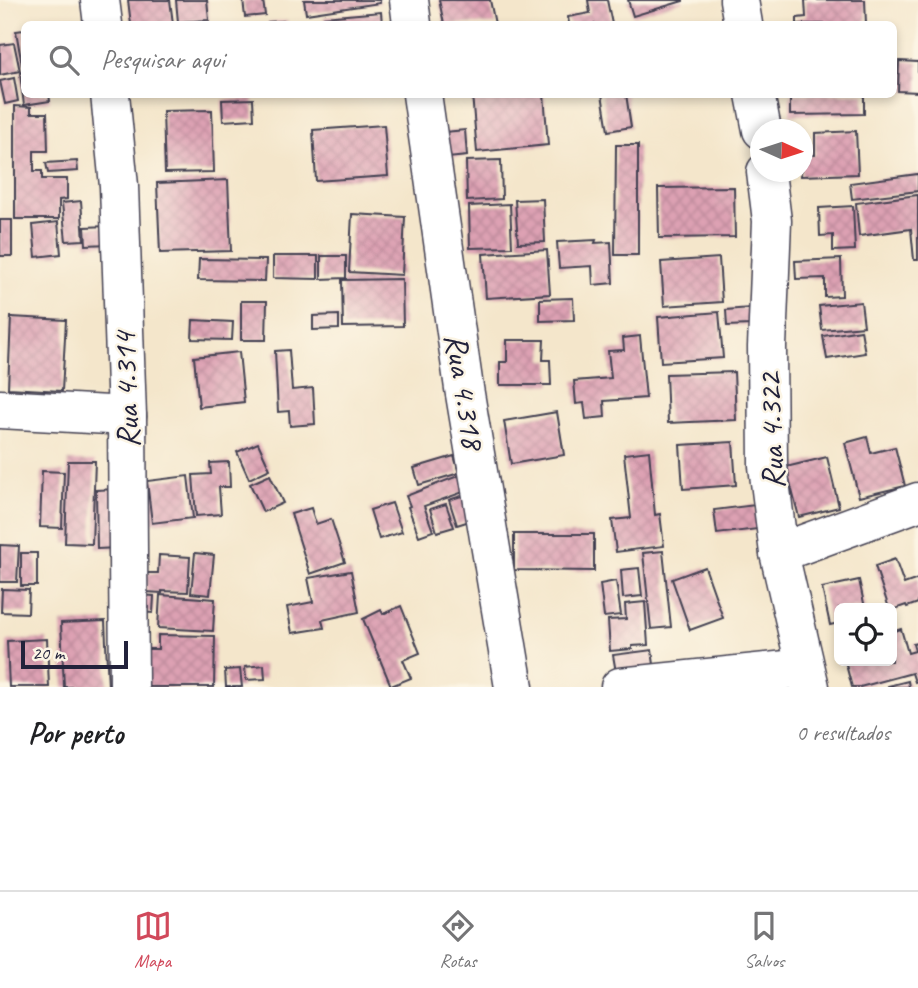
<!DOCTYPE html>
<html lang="pt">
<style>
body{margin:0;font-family:Caveat,sans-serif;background:#f2f2f2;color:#202124}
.controls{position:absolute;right:21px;bottom:21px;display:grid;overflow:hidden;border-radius:10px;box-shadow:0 4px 10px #0003}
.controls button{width:63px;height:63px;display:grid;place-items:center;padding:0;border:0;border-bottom:2px solid #e0e0e0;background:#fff;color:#202124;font:35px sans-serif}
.compass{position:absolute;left:750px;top:119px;width:63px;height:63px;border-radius:50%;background:#fff;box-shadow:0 4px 10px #0003;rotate:93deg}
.scale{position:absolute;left:21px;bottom:18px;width:107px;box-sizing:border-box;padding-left:7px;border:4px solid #22223b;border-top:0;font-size:19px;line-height:24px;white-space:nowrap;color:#22223b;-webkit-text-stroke:5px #fcf5e5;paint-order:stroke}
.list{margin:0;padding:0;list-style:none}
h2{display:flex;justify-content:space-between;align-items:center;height:91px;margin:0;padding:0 28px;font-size:30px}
h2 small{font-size:23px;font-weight:400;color:#757577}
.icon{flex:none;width:38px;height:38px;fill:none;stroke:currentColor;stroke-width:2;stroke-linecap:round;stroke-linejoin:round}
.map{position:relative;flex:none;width:918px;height:687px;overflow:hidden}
.search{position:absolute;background:#fff;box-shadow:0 4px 10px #0003;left:21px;right:21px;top:21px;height:77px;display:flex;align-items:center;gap:18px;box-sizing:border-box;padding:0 24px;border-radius:10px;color:#757577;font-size:26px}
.sheet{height:203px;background:#fff}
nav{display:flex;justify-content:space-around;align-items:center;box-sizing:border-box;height:98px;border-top:2px solid #e0e0e0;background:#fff;font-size:19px;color:#757577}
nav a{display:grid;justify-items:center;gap:4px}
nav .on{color:#d1495b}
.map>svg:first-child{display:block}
.building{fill:url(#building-cross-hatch)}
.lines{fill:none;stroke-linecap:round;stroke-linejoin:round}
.minor-casing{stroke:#423f51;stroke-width:41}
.minor{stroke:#fff;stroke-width:38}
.labels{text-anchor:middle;stroke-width:5;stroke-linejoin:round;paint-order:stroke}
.street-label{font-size:33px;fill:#22223b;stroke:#fcf5e5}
</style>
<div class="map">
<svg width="918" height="687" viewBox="0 0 918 687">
<defs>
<pattern id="building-cross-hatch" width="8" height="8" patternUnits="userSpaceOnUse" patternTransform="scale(1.75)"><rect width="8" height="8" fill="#dda1b3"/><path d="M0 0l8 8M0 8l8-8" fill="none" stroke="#bd8a9b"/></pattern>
</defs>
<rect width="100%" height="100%" fill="#fcf5e5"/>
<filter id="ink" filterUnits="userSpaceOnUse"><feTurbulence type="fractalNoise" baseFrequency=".0143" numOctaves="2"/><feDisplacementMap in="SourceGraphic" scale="14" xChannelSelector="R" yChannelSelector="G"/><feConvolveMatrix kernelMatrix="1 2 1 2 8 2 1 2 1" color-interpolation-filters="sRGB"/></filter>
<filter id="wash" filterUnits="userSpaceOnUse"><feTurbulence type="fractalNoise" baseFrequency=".00686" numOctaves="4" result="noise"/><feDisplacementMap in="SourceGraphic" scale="28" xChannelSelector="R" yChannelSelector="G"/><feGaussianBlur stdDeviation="1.57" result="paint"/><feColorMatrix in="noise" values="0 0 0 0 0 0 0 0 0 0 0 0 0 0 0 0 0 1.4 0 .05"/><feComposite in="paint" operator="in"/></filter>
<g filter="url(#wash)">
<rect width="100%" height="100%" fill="#f4e6cb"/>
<g id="blocks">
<g class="building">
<path d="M128,0H170L173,24H131Z"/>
<path d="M176,0H207L209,20L178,22Z"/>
<path d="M243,0H263L265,15L245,17Z"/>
<path d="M304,0H380V3L306,14Z"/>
<path d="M439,0H490L495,24H444Z"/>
<path d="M588,0H607L612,24H569L568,17L590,13Z"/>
<path d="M628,0H683V1L633,16Z"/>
<path d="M805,0H865L866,24H797V18L806,17Z"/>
<path d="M381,12L382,24H325L324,17Z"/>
<path d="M287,21L288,24H268V22Z"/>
<path d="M24,30V64L22,65L16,31Z"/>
<path d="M14,43L20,71L0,75V45Z"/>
<path d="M899,61L918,62V92L898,91Z"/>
<path d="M24,72V94H49L50,101L24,105L20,73Z"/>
<path d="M14,78L18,101L5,104L0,81Z"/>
<path d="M472,94H544L548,145L477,152Z"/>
<path d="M602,94H626L631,127L608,131Z"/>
<path d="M790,94H864V114L790,115Z"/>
<path d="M253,99L254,119L223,121L222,100Z"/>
<path d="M15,106L31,107V113H47L48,151H34V171H42V179H67V199L59,200V219H15Z"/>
<path d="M212,110L214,172L165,173L163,111Z"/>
<path d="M384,125L388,176L316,181L313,130Z"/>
<path d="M465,130L467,156L448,158L445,132Z"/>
<path d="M856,131L858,174L801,176L802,155H815V133Z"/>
<path d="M616,145H638V255H615Z"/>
<path d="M501,160L502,199L467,201L466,161Z"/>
<path d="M77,161L78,171L48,173L46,163Z"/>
<path d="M918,174V191L852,199L850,183Z"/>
<path d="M228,180L231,251L160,253L157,183Z"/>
<path d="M734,187L735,237L659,238L658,188Z"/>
<path d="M918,195V260H914L911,229L859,236L856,203Z"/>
<path d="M543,199L545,242L518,243L515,200Z"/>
<path d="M81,201L84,240L66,241L62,203Z"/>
<path d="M510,204L512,247L470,248L469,206Z"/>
<path d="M853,206L855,250L833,251V235L820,236L819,208Z"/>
<path d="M352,214L405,217L402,275L349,272Z"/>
<rect x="0" y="220" width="12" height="36"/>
<path d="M58,222L61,254L36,257L33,225Z"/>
<path d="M108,226L109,244L86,245L85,227Z"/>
<path d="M596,240L595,243L611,242L613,283L593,285L592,266L559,268L557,242Z"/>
<path d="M547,250L550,294L486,298L483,254Z"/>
<path d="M273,256H318V279L273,278Z"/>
<path d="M321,256H346V278L321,279Z"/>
<path d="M719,258L722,302L664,306L661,262Z"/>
<path d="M199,259L266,260L265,281L198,280Z"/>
<path d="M841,259L842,296L825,297V278L796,279L795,261Z"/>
<path d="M402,279L403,326L343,327L342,280Z"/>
<path d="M573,298L574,320L540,321V299Z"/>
<path d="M241,301H267L266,340H241Z"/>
<path d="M861,302L864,326L822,330L819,306Z"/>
<path d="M750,308V325L727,326L726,310Z"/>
<path d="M719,312L723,358L661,362L658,317Z"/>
<path d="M339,315V329L313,330V316Z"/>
<path d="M11,317L66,320L62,391L8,388Z"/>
<path d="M193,320L233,322L232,340L192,339Z"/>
<path d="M861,330L865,353L827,359L823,336Z"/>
<path d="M640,336L646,398L604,401L605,417L586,419L584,403L576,404L574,381L611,378L608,351L624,350L623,338Z"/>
<path d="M507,340H544L543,360H550L551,385H500V362H507Z"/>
<path d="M289,350L292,390L313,388L315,424L290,426L289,411L278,412L275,351Z"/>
<path d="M239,352L244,402L199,407L194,357Z"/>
<path d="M734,372L736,420L668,423L666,374Z"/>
<path d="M557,412L564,455L511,464L504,421Z"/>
<path d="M867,437L871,453L895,447L905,486L859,497L845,443Z"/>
<path d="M733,442L736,485L683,489L680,445Z"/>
<path d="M258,443L270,469L249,479L237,452Z"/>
<path d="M649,451L655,515L660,514L664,546L616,552L612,520L631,518L624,454Z"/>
<path d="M454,456L459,473L419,485L414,468Z"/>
<path d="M827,457L839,507L799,517L786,467Z"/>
<path d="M68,461H95L92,544L65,543Z"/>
<path d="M229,462L230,487H219L221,514L196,516L193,475L211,474L210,463Z"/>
<path d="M42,471L64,472L62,528L40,527Z"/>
<path d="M463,474L469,490L424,506L433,531L419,536L408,507L410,506L406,496Z"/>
<path d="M270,475L283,503L263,512L250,484Z"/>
<path d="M188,476L193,518L152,523L147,481Z"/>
<path d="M117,489L118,548L97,549L96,490Z"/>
<path d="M471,493L479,518L457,525L449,500Z"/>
<path d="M392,503L402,532L379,539L370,510Z"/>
<path d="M446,504L454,527L437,532L430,509Z"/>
<path d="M755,505L758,529L717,534L714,510Z"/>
<path d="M311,508L316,524L331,519L345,562L310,574L291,514Z"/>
<path d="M514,534H594V571L514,570Z"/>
<path d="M0,545L19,546L17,582H0Z"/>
<path d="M663,551L671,627L651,629L643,553Z"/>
<rect x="21" y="553" width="16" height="33"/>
<path d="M195,553L214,555L210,595L191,593Z"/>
<path d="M159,555L190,557L188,592L162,591V593L146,592L147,573H158Z"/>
<path d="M895,559L904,584L918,579V603L907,607L906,605L892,610V608H889L875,566Z"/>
<path d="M705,567L723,618L690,630L672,579Z"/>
<path d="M639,568L642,596L623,598L621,570Z"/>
<path d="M351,571L359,612L322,620L324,628L292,633L287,607L313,602L308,578Z"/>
<path d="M859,580L865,608H839V623L830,625L822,588Z"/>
<path d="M616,581L621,615L604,617L600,584Z"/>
<path d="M2,589L29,590L28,613L1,612Z"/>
<path d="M140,595L154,596L153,613L139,612Z"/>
<path d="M160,595L215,599L213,631L158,628Z"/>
<path d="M645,602L648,645L632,646V649L610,651L608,620L626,619L625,604Z"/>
<path d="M401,606L420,653L403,660L411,678L391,686L363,619L381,610L383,614Z"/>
<path d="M105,621L108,687H64L61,623Z"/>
<path d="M901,629L908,653L915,651L913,644L918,643V681L915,682L912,673L860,687H852L845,661H892V632Z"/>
<path d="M158,635L215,636L214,687H143L144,649H158Z"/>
<path d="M47,639L49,687H9L7,641Z"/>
<path d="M652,650L655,672L617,678L613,655Z"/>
<path d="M264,665L265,679L246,680L245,667Z"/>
<path d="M240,669L242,687H226L225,670Z"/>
<path d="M908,681L909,687H888V686Z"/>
</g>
</g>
</g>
<g filter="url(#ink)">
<use href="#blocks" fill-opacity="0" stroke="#423f51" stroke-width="2"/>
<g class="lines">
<defs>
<g id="minor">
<path d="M100,0L103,24"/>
<path d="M409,0L412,24"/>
<path d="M739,0L743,24"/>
<path d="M110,94L119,186L127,416L129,687"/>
<path d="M422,94L464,388L514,687"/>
<path d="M755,94L762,130"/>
<path d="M766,172L772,221L767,347L768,466L779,553L810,687"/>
<path d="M0,409L127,416"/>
<path d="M779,553L918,502"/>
<path d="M620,687L805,668"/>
</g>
</defs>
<use href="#minor" class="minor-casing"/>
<use href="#minor" class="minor"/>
</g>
</g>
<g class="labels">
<g class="street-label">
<text transform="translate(125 390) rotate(-92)" y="12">Rua 4.314</text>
<text transform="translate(466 391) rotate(81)" y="12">Rua 4.318</text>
<text transform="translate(770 431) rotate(-92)" y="12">Rua 4.322</text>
</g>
</g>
</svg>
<div class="controls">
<button><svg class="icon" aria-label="locate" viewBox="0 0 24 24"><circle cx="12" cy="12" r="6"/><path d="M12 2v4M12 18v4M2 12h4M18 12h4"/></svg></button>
</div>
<svg class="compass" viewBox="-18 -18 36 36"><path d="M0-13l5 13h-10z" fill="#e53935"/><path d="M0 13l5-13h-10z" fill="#757577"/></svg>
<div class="scale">20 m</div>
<div class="search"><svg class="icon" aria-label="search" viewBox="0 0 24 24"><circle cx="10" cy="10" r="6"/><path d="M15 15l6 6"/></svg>Pesquisar aqui</div>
</div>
<section class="sheet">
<h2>Por perto<small>0 resultados</small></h2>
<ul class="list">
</ul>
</section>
<nav>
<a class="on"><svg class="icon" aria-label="map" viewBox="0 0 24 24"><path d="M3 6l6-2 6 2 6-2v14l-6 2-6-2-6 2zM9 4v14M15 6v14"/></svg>Mapa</a>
<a><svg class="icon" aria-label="directions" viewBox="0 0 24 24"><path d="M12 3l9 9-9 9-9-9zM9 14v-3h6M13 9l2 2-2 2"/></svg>Rotas</a>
<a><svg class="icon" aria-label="saved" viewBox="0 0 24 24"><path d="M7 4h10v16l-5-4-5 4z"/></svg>Salvos</a>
</nav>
